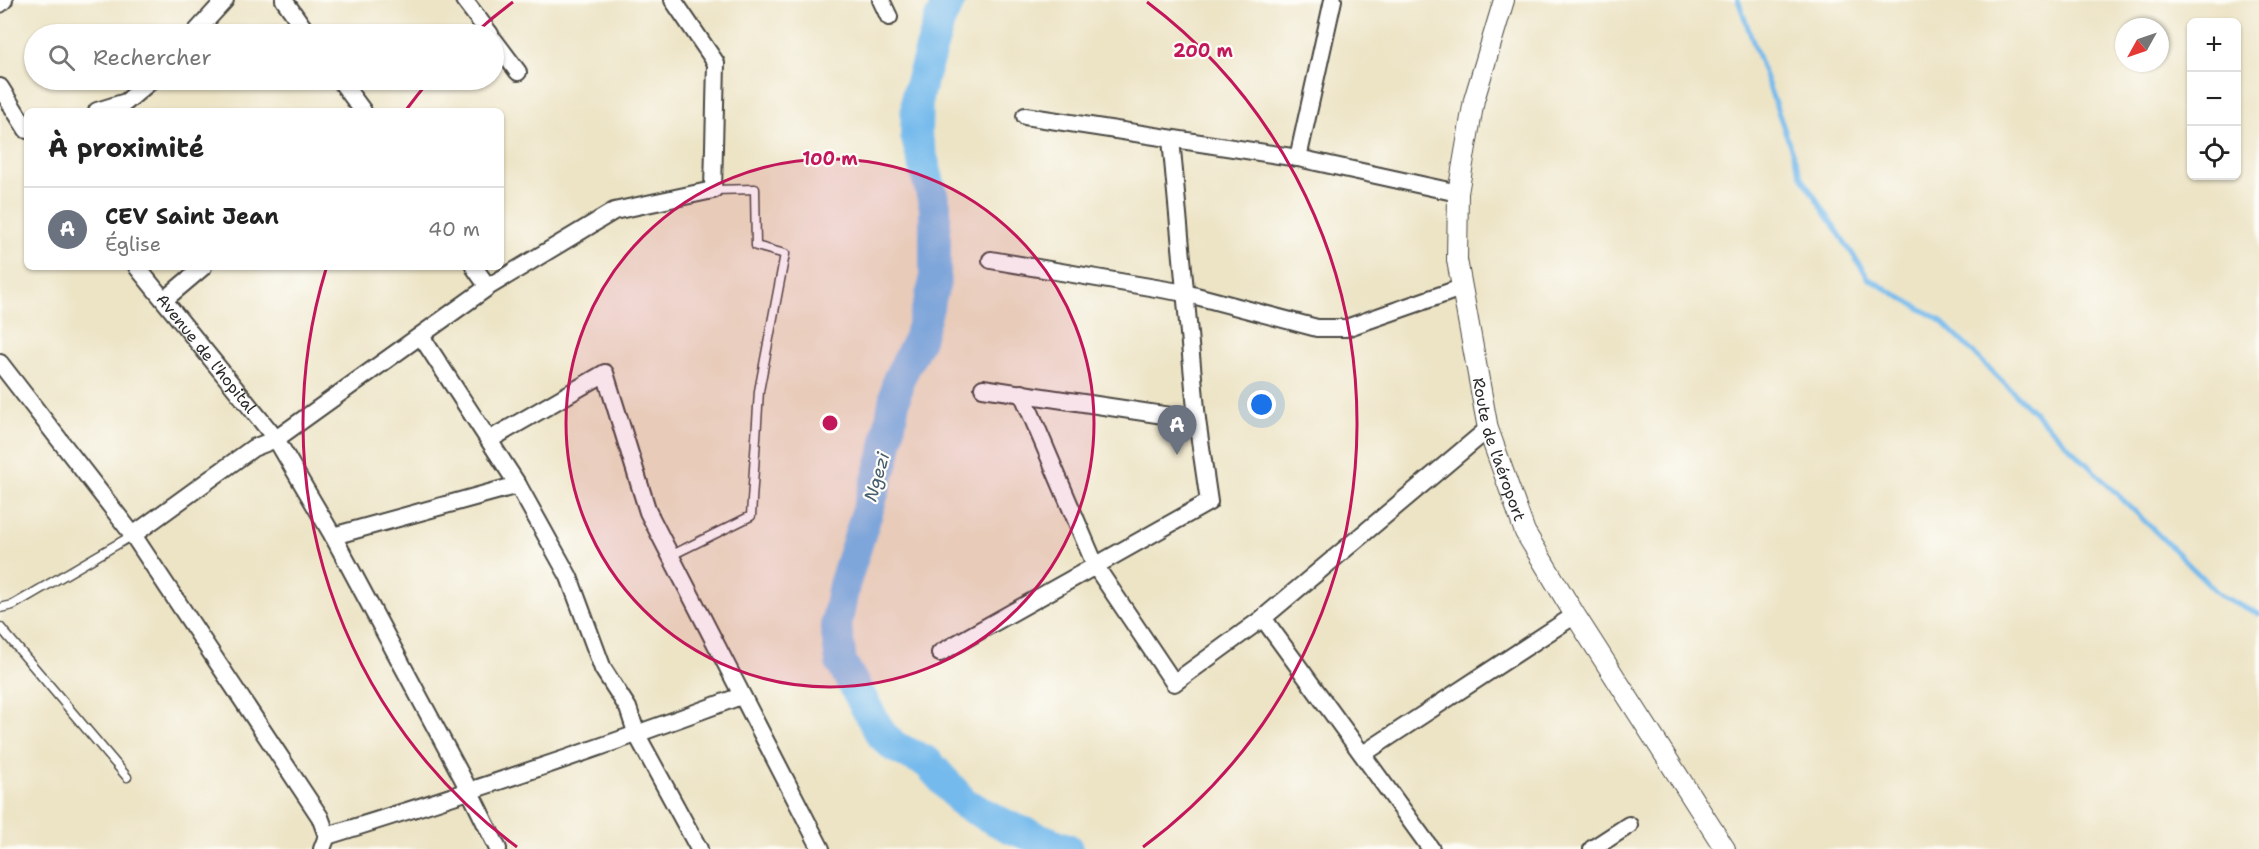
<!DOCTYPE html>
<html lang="fr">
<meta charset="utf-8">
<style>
body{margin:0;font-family:"Shantell Sans",sans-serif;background:#f6f6f6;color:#222}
.controls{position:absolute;right:18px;top:18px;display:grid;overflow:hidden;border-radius:9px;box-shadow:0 2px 4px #0004}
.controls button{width:54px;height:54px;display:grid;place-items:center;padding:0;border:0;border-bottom:2px solid #e0e0e0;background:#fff;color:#222;font:30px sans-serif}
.compass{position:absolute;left:2115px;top:18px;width:54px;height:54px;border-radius:50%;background:#fff;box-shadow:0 2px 4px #0004;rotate:230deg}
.you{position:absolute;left:1262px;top:405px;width:21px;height:21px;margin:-15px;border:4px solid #fff;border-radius:50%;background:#1a73e8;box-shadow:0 0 0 9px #1a73e833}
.badge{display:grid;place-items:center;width:39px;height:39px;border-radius:50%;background:#d1495b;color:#fff;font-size:20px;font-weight:700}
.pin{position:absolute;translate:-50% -50px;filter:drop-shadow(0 2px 3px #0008)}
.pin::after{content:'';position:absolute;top:32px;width:21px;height:18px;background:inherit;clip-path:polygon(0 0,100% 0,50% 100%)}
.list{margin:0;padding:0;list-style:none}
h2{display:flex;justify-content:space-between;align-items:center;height:78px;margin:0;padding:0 24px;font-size:26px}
h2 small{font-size:20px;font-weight:400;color:#767676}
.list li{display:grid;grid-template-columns:39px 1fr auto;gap:18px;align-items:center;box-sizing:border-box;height:84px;padding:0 24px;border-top:2px solid #e0e0e0}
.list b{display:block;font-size:22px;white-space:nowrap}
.list p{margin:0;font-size:20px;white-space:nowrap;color:#767676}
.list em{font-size:20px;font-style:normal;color:#767676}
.icon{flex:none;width:33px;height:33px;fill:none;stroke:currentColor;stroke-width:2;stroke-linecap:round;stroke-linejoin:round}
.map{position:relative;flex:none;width:2259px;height:849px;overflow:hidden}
.search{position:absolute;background:#fff;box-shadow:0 2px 4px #0004;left:24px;top:24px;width:480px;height:66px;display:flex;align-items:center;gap:15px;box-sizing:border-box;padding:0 21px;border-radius:33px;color:#767676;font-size:22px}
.panel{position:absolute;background:#fff;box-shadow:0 2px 4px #0004;left:24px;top:108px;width:480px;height:162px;border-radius:9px}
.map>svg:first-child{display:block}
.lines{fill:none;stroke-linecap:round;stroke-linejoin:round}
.stream{stroke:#75baec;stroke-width:5}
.river{stroke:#75baec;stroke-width:32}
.service-casing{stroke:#484742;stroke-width:11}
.minor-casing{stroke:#484742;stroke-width:20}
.tertiary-casing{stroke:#484742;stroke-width:22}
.service{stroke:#fff;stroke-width:8}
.minor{stroke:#fff;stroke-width:16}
.tertiary{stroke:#fff;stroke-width:20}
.ring{fill:none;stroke:#c2185b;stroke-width:3}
.labels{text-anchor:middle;stroke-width:4.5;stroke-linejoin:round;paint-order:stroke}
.street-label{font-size:16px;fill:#2b2b2b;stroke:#fdfcf7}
.water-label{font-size:18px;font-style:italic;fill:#455d6f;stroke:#fdfcf7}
.centre{fill:#c2185b;stroke:#fdfcf7;stroke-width:3}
.ring-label{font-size:18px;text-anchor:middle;font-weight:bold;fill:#c2185b;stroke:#fdfcf7;stroke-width:4.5;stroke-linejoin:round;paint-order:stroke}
</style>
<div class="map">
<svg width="2259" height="849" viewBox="0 0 2259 849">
<rect width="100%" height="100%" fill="#fdfcf7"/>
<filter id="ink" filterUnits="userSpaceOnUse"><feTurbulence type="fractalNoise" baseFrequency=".0167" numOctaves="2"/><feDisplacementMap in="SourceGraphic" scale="12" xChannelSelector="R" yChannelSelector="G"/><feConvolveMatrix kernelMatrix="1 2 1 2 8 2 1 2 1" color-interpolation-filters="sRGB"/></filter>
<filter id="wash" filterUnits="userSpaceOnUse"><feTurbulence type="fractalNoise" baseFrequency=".008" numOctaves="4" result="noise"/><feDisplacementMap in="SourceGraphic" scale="24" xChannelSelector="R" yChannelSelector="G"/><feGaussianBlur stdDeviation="1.35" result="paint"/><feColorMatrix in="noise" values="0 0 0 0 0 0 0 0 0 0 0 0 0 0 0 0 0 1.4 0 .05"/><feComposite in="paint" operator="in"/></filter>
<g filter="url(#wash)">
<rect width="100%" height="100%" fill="#ede4c6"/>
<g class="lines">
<path class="stream" d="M1738,0L1801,176L1869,279L1940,320L2221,596L2259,614"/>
<path class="river" d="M950,0L940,19L917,96L916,135L935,206V282L919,339L898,380L884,458L844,585L836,626L841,662L881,734L895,747L927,762L965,804L1009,827L1067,849"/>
</g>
</g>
<g filter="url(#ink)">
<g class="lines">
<defs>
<g id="service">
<path d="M670,556L751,516L759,391L785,254L756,246L755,189L713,190"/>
<path d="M0,608L13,605L133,535"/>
<path d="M0,627L127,777"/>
</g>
<g id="minor">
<path d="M284,0L308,34"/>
<path d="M464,0L490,34"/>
<path d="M881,0L889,17"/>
<path d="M0,4L4,0"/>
<path d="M194,34L225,0"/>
<path d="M494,40L518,72"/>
<path d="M340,80L363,111"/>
<path d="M0,87L27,130"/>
<path d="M97,111L126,102L152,80"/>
<path d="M1025,116L1298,158L1458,193"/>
<path d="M1298,158L1333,0"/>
<path d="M991,260L1185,293L1317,328H1346L1461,288"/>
<path id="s1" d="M137,267L276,439L333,536L470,792L498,849"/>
<path d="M474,267L488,287"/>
<path d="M164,300L203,267"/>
<path d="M421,336L518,485L569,577L603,669L628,708L637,735L699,849"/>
<path d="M0,363L133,535L320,817L327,836L322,849"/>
<path d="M983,388L1197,420"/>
<path d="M1022,393L1096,567L1174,683L1263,618L1488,429"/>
<path d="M489,440L605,373L648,512L821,849"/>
<path d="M133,535L253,448L276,439L488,287L614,211L713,190L716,63L673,0"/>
<path d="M333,536L518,485"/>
<path d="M1263,618L1431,849"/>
<path d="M940,653L1209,502L1197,420L1171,139"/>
<path d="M1363,754L1575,615"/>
<path d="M327,836C467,793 604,747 741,696"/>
<path d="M1592,849L1629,825"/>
</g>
<g id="tertiary">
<path id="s2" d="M1504,0L1474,100L1458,193L1457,260L1488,429L1525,532L1575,615L1725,849"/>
</g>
</defs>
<use href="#service" class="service-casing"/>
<use href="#minor" class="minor-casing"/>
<use href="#tertiary" class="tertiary-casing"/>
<use href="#service" class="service"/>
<use href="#minor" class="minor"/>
<use href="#tertiary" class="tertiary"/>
</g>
</g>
<circle cx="830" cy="423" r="264" fill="#c2185b" fill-opacity=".12"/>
<g class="ring">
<circle cx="830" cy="423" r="264"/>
<path d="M517 847A527 527 0 0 1 326 269M406 110A527 527 0 0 1 429 81M474 34A527 527 0 0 1 513 2M1147 2A527 527 0 0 1 1143 847"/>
</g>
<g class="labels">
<g class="street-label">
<text dy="6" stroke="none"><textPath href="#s1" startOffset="111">Avenue de l'hopital</textPath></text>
<text dy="6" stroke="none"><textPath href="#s2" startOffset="460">Route de l'aéroport</textPath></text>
</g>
<g class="water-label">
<text transform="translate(877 477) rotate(-74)" y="6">Ngezi</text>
</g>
</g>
<circle cx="830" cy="423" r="9" class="centre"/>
<g class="ring-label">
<text x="1203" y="57">200 m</text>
<text x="830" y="165">100 m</text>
</g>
</svg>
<div class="controls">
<button>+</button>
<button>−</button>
<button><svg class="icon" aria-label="locate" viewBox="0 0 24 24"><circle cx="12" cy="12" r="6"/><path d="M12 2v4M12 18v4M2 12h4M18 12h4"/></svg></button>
</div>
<svg class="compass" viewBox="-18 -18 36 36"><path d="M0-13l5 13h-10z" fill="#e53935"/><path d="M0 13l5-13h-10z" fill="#767676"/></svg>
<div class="you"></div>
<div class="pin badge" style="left:1177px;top:455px;background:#6b7280">A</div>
<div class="search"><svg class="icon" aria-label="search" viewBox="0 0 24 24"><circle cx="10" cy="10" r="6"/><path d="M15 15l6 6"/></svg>Rechercher</div>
<section class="panel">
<h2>À proximité<small></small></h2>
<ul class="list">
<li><span class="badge" style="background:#6b7280">A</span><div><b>CEV Saint Jean</b><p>Église</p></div><em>40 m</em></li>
</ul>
</section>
</div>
